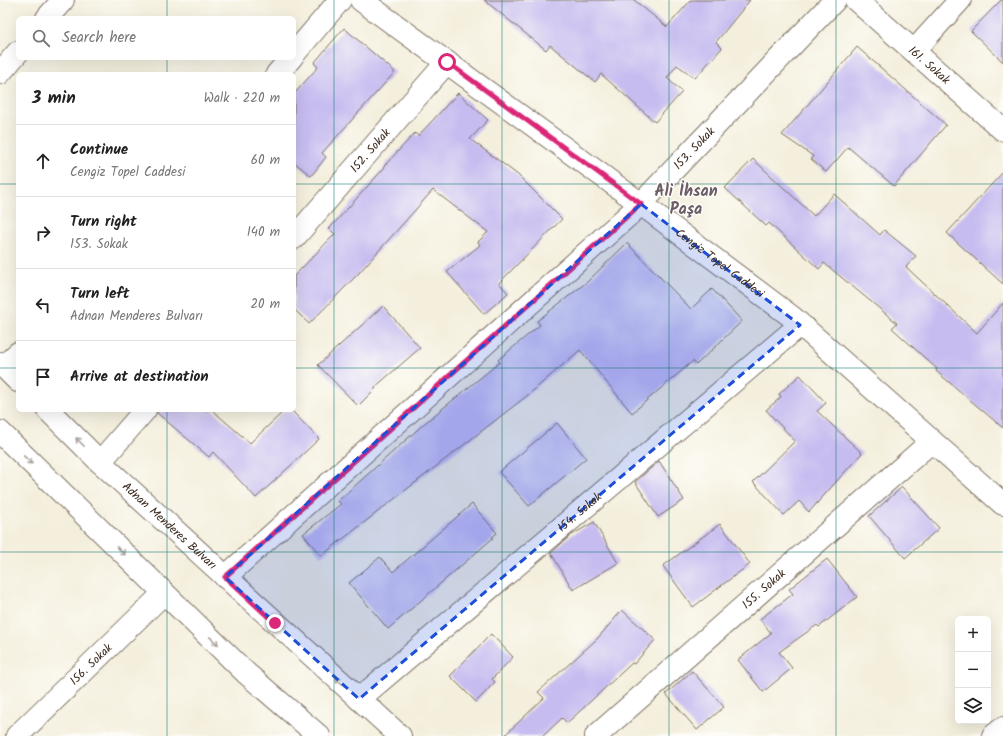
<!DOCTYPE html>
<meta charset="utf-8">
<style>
body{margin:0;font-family:Kalam,sans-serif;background:#f2f2f2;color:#222}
.controls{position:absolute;right:12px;bottom:12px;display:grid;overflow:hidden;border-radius:6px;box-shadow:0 4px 16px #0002}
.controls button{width:36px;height:36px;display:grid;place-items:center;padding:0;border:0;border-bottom:1px solid #e0e0e0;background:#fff;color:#222;font:20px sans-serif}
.stop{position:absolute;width:12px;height:12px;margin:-9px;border:3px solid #db2777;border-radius:50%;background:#fff}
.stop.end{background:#db2777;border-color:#fff;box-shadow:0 1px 4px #0008}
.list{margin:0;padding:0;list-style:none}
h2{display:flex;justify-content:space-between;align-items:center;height:52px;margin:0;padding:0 16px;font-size:17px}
h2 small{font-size:13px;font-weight:400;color:#767676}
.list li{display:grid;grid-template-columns:26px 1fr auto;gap:12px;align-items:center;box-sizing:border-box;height:72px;padding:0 16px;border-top:1px solid #e0e0e0}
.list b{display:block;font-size:15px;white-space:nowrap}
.list p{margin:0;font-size:13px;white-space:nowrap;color:#767676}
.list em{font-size:13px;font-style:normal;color:#767676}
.icon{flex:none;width:22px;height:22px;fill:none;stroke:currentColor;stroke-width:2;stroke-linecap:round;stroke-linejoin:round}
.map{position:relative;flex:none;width:1003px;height:736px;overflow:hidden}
.search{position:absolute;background:#fff;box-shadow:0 4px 16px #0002;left:16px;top:16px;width:280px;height:44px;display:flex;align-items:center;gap:10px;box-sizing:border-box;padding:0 14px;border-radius:6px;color:#767676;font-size:15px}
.panel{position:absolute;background:#fff;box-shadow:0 4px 16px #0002;left:16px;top:72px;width:280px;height:340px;border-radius:6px}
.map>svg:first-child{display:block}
.building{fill:#c6bcf0}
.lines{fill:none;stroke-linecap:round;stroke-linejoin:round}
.street-casing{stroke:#7c6f61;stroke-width:24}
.secondary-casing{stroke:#7c6f61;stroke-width:24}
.primary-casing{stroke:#7c6f61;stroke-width:24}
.street{stroke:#fff;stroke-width:22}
.secondary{stroke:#fff;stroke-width:22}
.primary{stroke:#fff;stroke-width:22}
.oneway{stroke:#a79f9a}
.route{stroke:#db2777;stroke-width:5}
.marked{fill:#1d4ed8;fill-opacity:0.2;stroke:#1d4ed8;stroke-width:3;stroke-dasharray:8 5;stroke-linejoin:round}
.grid{fill:none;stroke:#0f766e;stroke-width:1;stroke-opacity:0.55}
.labels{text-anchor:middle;stroke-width:3;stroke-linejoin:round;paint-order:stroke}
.street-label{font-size:12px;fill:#3b2a1e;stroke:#fdfcf7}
.district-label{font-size:16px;font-weight:bold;fill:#6c5d68;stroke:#fdfcf7}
</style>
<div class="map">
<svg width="1003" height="736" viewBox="0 0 1003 736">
<rect width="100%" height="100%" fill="#fdfcf7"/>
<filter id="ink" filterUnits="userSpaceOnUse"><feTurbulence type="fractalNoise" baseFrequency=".025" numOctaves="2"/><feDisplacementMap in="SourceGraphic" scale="8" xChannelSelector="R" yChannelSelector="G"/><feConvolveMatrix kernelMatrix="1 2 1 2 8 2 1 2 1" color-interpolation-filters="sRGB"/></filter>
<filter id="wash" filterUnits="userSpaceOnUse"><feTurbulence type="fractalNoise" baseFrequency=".012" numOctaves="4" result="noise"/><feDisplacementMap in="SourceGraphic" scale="16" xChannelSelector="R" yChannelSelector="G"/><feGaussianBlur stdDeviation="0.9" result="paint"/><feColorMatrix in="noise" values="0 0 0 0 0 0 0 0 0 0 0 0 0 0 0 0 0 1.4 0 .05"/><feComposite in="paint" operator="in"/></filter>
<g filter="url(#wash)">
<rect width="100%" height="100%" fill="#f4efdd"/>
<g id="blocks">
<g class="building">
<path d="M484,0H634L667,27L691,0H750L716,42L722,48L695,78L677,65L667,78L682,92L655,122L601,74L595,82L550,45L546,50Z"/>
<path d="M1001,0H1003V62L971,31Z"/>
<path d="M344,28L395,72L322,153L326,157L311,176L294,162V94L318,67L314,63Z"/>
<path d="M857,47L946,125L894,186L848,147L826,172L811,159L813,156L782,135Z"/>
<path d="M458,93L488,120L470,139L518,175L562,219L499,283L508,293L484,314L447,272L480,245L478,242L488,232L433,190L358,274L309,324L294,309V276L335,234L329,229L385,167L384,166L415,133L418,136Z"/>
<path d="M753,159L814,216L834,194L880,235L884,230L916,256L906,267L977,333L1003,303V428L936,371L937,369L892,328L897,323L824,263L819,269L769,223L766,226L725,188Z"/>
<path d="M1003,172V284L947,233Z"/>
<path d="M627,243L691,309L712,289L742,321L696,365L693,361L632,413L580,350L528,395L321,556L303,534L341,504L338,501L426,422L500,362L498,360L540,325L537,321L587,282Z"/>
<path d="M383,306L420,348L375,387L376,388L358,406L318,365Z"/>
<path d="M800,375L826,403L817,411L862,453L809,512L799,501L784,515L753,482L795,441L766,410L781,397L779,394Z"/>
<path d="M157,410H212L250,443L285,410H291L319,439L256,498L213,452L209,457L157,413Z"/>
<path d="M557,423L586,458L529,506L499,472Z"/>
<path d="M659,461L684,500L658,517L635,482Z"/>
<path d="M902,487L939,528L905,558L869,516Z"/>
<path d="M472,504L497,533L492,537L493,538L388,629L349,583L380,557L393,572Z"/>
<path d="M594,522L618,563L573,590L551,553L570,536Z"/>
<path d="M720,524L750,564L693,607L663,566Z"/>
<path d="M827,559L857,597L819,627L817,625L779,652L792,668L763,692L738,660L771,633L760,619L793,594L789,589Z"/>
<path d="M622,610L655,640L634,664L632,663L567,723L562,718L543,736H504L544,698L538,692L597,639Z"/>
<path d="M491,634L513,657L492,679L495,682L476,702L450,676Z"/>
<path d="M692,671L724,707L697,730L666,694Z"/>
</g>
</g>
</g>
<g filter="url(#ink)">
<use href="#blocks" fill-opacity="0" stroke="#7c6f61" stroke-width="1"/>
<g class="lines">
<defs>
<g id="street">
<path id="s1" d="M856,0L1003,130"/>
<path d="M47,18L63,0"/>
<path d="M914,51L960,0"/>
<path d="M294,54L340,0"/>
<path d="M0,73L18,52"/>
<path d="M277,74L291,58"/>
<path id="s2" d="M294,238L447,62"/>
<path d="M4,366L18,353"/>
<path d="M100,462L145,410"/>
<path d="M225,577L641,204"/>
<path id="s3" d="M359,699L800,325"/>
<path id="s4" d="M17,736L164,593"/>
<path id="s5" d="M596,736L931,442"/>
</g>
<g id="secondary">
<path id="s6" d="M361,0L641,204L792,317L1003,504"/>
<path id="s7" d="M641,204L835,0"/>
<path d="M993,736L1003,728"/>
</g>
<g id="primary">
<path d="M0,363L18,381"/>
<path id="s8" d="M48,410L100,462L400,736"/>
<path d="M0,432L246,673L319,736"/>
</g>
</defs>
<use href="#street" class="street-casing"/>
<use href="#secondary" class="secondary-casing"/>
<use href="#primary" class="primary-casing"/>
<use href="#street" class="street"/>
<use href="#secondary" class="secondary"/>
<use href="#primary" class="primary"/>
</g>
<defs><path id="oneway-shaft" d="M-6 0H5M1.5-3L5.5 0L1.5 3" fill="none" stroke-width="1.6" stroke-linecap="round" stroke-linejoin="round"/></defs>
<g class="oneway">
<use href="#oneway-shaft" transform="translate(80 442) rotate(-135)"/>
<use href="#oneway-shaft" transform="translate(28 460) rotate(44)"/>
<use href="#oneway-shaft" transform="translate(121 551) rotate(44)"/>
<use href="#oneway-shaft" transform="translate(214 641) rotate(44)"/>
<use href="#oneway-shaft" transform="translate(340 682) rotate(-138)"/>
</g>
</g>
<g class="lines" filter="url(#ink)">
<path class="route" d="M275,623L225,577L641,204L447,62"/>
</g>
<path class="marked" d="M641,204L800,325L359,699L225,577Z"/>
<path class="grid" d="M167,0V18M334,0V736M502,0V736M669,0V736M836,0V736M167,58V74M0,184H18M294,184H1003M0,368H18M294,368H1003M167,410V736M0,552H1003"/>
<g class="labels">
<g class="street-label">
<text dy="4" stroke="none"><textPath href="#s1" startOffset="98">161. Sokak</textPath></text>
<text dy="4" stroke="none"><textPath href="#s7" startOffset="77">153. Sokak</textPath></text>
<text dy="4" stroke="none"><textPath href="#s2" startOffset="116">152. Sokak</textPath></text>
<text dy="4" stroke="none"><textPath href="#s6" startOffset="445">Cengiz Topel Caddesi</textPath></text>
<text dy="4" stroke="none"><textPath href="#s3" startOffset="289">154. Sokak</textPath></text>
<text dy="4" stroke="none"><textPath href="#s8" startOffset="168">Adnan Menderes Bulvarı</textPath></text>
<text dy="4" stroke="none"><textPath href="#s5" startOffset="223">155. Sokak</textPath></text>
<text dy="4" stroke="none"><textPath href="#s4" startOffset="103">156. Sokak</textPath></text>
</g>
<g class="district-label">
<text x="686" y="196">Ali İhsan<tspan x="686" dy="18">Paşa</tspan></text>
</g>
</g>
</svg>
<div class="controls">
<button>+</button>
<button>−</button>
<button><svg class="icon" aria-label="layers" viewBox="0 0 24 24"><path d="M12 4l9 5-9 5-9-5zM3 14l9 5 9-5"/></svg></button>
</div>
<div class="stop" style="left:447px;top:62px"></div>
<div class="stop end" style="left:275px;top:623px"></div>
<div class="search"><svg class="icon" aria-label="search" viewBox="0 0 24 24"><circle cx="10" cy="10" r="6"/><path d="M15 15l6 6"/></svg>Search here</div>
<section class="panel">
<h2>3 min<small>Walk · 220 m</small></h2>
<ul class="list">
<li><svg class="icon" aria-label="ahead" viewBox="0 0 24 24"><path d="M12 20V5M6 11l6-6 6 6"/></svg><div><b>Continue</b><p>Cengiz Topel Caddesi</p></div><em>60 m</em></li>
<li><svg class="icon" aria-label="right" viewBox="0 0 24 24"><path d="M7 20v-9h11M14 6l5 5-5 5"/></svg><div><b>Turn right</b><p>153. Sokak</p></div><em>140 m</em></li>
<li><svg class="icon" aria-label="left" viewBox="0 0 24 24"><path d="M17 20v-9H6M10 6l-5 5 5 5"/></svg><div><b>Turn left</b><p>Adnan Menderes Bulvarı</p></div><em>20 m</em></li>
<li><svg class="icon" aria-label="arrive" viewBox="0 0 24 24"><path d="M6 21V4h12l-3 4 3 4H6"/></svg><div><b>Arrive at destination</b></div></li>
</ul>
</section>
</div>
